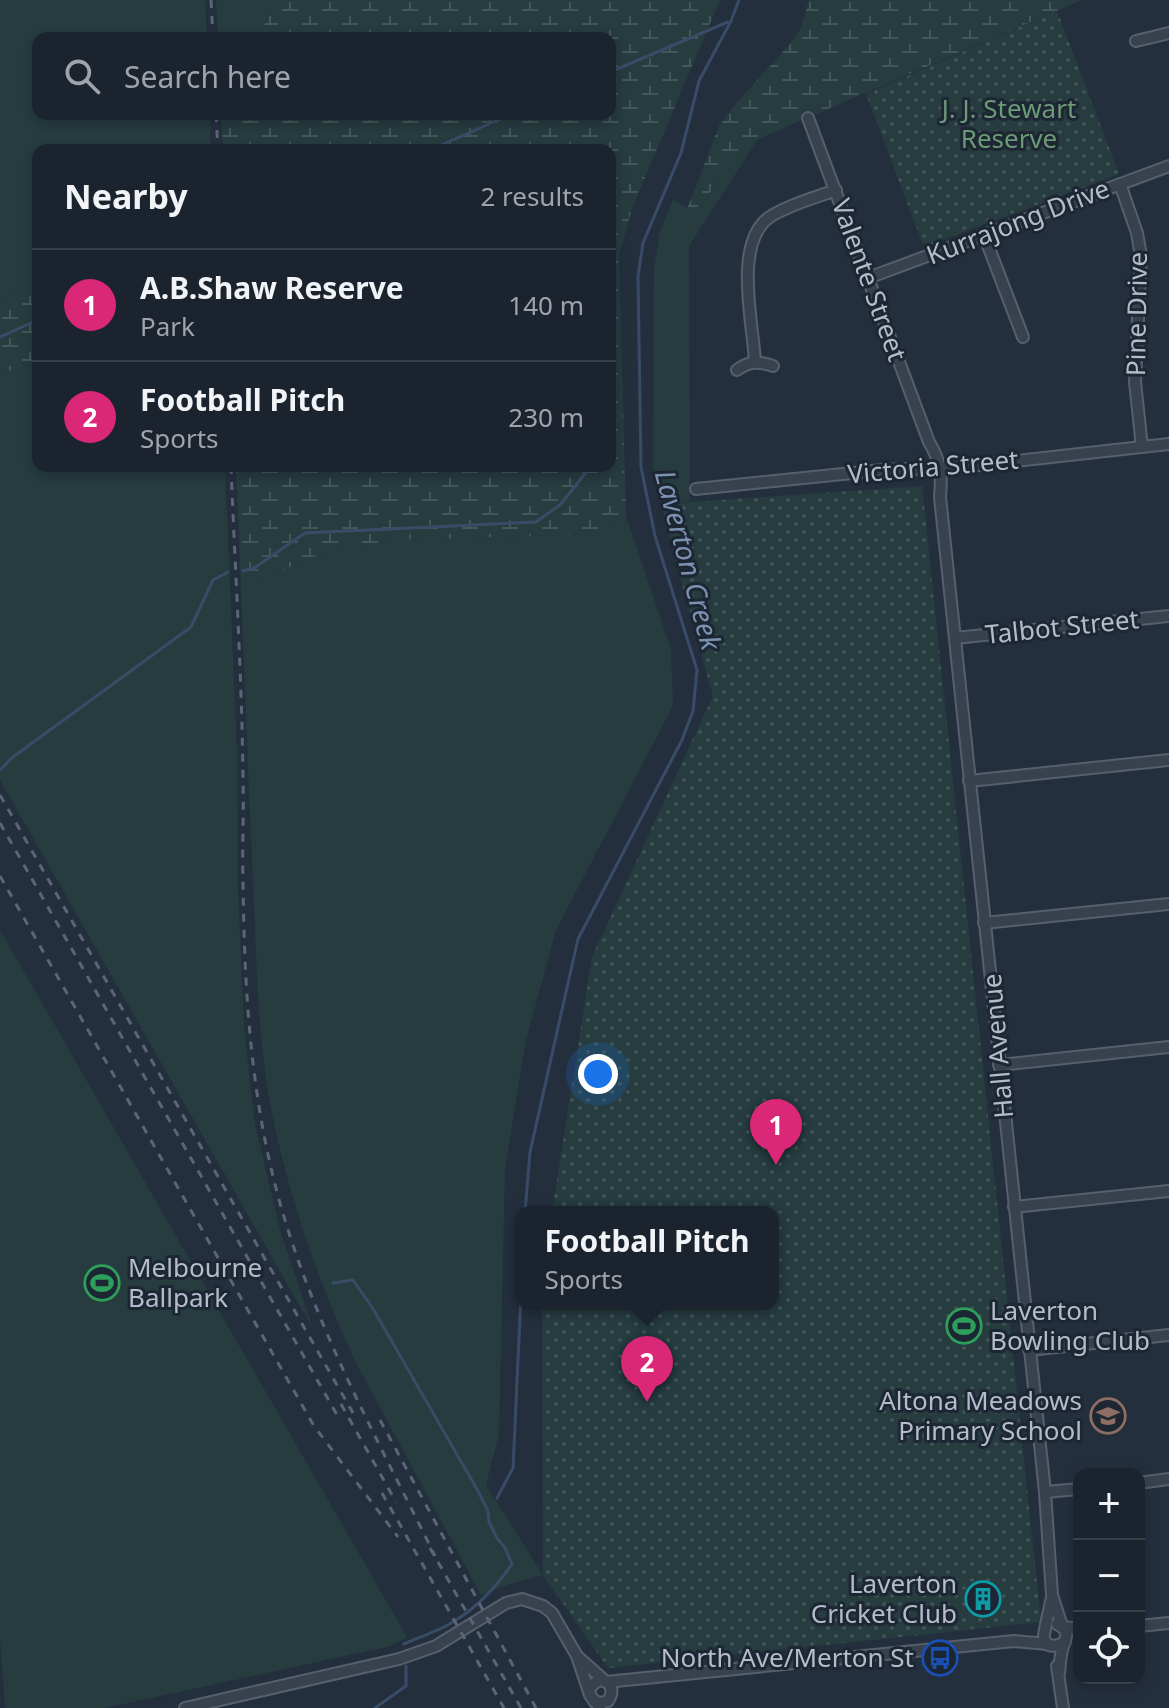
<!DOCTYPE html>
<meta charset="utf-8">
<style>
body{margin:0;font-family:"Noto Sans",sans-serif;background:#242b36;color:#f1f3f6}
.controls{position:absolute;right:24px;bottom:24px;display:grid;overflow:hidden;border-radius:16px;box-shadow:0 4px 12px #0003}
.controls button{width:72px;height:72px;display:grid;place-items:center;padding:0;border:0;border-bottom:2px solid #39404a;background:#1b232e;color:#f1f3f6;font:40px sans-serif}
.you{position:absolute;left:598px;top:1074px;width:28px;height:28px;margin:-20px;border:6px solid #fff;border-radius:50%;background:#1a73e8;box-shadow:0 0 0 12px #1a73e833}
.badge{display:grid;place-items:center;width:52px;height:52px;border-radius:50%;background:#db2777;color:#fff;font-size:26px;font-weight:700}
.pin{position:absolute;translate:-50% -66px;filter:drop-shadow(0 2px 4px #0008)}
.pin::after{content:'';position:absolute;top:42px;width:28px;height:24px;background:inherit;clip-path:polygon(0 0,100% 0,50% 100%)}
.popup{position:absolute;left:515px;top:1206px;width:264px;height:104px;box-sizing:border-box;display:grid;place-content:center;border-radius:16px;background:#1b232e;filter:drop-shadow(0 2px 6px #0005);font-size:26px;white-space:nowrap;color:#a0a4aa}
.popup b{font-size:30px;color:#f1f3f6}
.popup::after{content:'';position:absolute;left:50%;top:100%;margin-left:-16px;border:16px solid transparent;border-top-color:#1b232e}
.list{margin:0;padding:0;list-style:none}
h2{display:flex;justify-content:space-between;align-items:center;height:104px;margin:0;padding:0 32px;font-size:34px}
h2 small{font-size:26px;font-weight:400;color:#a0a4aa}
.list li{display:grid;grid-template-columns:52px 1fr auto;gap:24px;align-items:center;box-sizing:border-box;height:112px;padding:0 32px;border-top:2px solid #39404a}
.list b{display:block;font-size:30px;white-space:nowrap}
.list p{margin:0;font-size:26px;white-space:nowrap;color:#a0a4aa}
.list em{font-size:26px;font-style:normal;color:#a0a4aa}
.icon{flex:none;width:44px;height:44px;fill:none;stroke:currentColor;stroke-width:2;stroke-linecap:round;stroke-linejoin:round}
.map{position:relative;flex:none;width:1169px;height:1708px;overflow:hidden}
.search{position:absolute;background:#1b232e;box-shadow:0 4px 12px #0003;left:32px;top:32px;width:584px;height:88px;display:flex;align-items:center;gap:20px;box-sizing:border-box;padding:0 28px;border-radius:16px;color:#a0a4aa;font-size:30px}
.panel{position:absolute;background:#1b232e;box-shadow:0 4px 12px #0003;left:32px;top:144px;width:584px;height:328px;border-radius:16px}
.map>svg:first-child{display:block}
.green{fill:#263c3f}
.wetland{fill:url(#wetland-marsh)}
.park{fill:url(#park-dots)}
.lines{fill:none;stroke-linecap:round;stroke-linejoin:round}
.stream{stroke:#394c67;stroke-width:3}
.minor-casing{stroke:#565f6c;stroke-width:14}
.minor{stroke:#38414e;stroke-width:10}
.rail{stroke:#5a6575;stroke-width:3;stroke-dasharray:8 8;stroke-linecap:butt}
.labels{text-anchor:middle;stroke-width:6;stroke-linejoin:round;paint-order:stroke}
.park-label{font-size:26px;fill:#6b9a76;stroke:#1d2633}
.street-label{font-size:26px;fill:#b4bcc9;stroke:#1d2633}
.poi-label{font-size:26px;fill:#b4bcc9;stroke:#1d2633;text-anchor:end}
.water-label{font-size:28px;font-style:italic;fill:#7c92b1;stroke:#1d2633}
</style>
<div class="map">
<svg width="1169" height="1708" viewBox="0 0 1169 1708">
<defs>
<pattern id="wetland-marsh" width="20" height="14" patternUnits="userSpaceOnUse" patternTransform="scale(2)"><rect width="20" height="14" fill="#263c3f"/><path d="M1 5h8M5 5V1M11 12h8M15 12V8" fill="none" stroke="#435659"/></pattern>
<pattern id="park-dots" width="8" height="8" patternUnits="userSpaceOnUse" patternTransform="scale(2)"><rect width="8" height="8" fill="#263c3f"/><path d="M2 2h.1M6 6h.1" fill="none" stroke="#435659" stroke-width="1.8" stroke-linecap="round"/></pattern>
</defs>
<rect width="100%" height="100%" fill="#242f3e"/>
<g class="green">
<path d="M0,0H205L207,38H38V114H210L211,150H38V282L0,300Z"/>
<path d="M216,0H273L260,38H218Z"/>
<path d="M758,139L689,246L690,501L678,503L672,549L653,466L654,269L660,231L673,199L692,212L706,200L722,176Z"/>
<path d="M38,364V466H225L237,753L238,891L244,1025L250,1082L255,1124L280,1230L313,1329L0,780V373Z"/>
<path d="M626,516L671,649L673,706L556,930L525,1044L505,1170L499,1434L486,1485L543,1575L510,1584L481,1595L355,1361C317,1278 287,1193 270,1103C258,1037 257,970 254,903C249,798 245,693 241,588L322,553L399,540L592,534Z"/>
<path d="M0,930L407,1637L391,1646L105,1708H5L0,1636Z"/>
</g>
<g class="wetland">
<path d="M273,0H720L632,208L619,256L626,516L592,534L399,540L322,553L241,588L236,466H610V150H223L221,114H610V38H260Z"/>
<path d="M809,0H1082L758,139L722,176L705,200L692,213L687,209L719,126L739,100L789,45L801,28Z"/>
<path d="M38,282V364L0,373V300Z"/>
</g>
<g class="park">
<path d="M1057,11L1119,174L924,247L866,94Z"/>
<path d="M922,486L1041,1622L608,1668L543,1575L542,1304H773V1212H552L592,957L713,696L672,549L678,503Z"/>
</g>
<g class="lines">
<g class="stream">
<path d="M610,72L728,22"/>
<path d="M430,150L512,114"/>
<path d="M0,337L38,320"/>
<path d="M243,571L254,568L305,533L536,522L561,504L591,466"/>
<path d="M0,770L13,757L191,627L213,580L228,572"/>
<path d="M525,1212L530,1152L578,939L682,740L693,711L697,670L655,536L641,467L638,276L643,243L681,153L699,81L731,21L739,0"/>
<path d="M333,1283L353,1280L372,1307L478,1491L488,1511L489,1522L497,1538L505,1548L512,1564C495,1589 472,1612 446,1626C432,1633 418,1638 404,1644"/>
<path d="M497,1498L513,1468L521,1295"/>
<path d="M375,1708L406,1686V1666"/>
</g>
<defs>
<g id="minor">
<path d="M1136,41L1169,33"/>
<path d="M808,118L929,442C941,462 942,474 940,497L1045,1492L1052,1595L1062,1626"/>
<path d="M1120,184L1137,233L1141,256L1135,382L1142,447"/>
<path d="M984,235L1023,337"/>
<path d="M868,278L1169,166"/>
<path d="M755,362C753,323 734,247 767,219C782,207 817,197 836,190"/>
<path d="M737,370C749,361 759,361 773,366"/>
<path d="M696,489L882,470L962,467L1169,444"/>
<path d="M955,638L1169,616"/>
<path d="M969,781L1169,760"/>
<path d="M984,923L1169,904"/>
<path d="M999,1065L1169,1047"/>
<path d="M1014,1207L1169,1191"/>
<path d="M1029,1350L1169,1335"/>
<path d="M1139,1483L1169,1479"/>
<path d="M1045,1492L1079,1489"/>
<path d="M1051,1601C1050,1608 1044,1631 1044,1636C1044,1649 1057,1647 1065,1642"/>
<path d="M1057,1624C1072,1633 1065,1636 1062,1650C1060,1657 1060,1665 1059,1673"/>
<path d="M1139,1626L1169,1623"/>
<path d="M1063,1627L1079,1629"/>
<path d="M578,1657L605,1681"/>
<path d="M1057,1666L1063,1708"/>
<path d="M606,1682L1014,1641L1048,1644"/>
<path d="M589,1691C597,1671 620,1683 608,1701L601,1703L594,1701"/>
<path d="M185,1708L399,1659L436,1646L506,1603L522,1599L543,1606L552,1613L577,1656L590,1695L600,1708"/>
</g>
</defs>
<use href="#minor" class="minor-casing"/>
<use href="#minor" class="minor"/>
<g class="rail">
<path d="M211,0L213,38"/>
<path d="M216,114L218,150"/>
<path d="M231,466C235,571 242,676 243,781C244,813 242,845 243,878C244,976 249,1076 272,1172C304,1308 374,1432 435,1556"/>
<path d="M0,795L353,1413"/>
<path d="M0,823L340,1420"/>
<path d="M0,876L314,1426L398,1537"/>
<path d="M341,1404L396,1502"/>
<path d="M380,1420L536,1708"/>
<path d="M382,1493L504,1708"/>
<path d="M430,1548L521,1708"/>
</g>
</g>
<defs>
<symbol id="stadium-ring" viewBox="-11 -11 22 22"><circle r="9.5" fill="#1d2633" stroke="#2e9e5b" stroke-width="1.5"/><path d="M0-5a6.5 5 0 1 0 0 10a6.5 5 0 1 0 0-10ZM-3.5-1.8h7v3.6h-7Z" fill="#2e9e5b"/></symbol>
<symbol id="school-ring" viewBox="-11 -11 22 22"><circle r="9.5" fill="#1d2633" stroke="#8d6e63" stroke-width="1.5"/><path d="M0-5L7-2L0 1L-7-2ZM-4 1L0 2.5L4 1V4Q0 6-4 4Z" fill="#8d6e63"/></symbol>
<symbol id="building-ring" viewBox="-11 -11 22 22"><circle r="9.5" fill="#1d2633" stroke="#0f9aa8" stroke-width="1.5"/><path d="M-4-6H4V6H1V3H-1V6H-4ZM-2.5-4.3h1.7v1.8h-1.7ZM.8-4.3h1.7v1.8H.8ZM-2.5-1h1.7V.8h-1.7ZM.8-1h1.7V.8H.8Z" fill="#0f9aa8"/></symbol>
<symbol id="bus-ring" viewBox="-11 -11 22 22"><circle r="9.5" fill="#1d2633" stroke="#1a4fb4" stroke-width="1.5"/><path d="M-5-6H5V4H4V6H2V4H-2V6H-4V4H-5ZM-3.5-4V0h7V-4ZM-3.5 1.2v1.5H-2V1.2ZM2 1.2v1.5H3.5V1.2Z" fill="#1a4fb4"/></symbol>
</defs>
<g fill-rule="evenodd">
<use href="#stadium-ring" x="82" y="1263" width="40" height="40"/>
<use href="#stadium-ring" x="944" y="1306" width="40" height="40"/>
<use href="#school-ring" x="1088" y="1396" width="40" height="40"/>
<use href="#building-ring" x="963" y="1579" width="40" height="40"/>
<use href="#bus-ring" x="920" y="1638" width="40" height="40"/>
</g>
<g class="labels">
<g class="park-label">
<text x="1009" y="118">J. J. Stewart<tspan x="1009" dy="30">Reserve</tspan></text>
</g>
<g class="street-label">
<text transform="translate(1018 222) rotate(-21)" y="9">Kurrajong Drive</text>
<text transform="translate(869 280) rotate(70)" y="9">Valente Street</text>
<text transform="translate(1137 314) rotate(-89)" y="9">Pine Drive</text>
<text transform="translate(933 467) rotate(-5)" y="9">Victoria Street</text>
<text transform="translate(1062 627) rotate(-6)" y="9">Talbot Street</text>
<text transform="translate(998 1046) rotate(-95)" y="9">Hall Avenue</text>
</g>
<g class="poi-label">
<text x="128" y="1277" text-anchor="start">Melbourne<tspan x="128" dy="30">Ballpark</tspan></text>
<text x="990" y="1320" text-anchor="start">Laverton<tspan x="990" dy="30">Bowling Club</tspan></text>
<text x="1082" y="1410">Altona Meadows<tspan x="1082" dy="30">Primary School</tspan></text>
<text x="957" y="1593">Laverton<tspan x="957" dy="30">Cricket Club</tspan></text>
<text x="914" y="1667">North Ave/Merton St</text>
</g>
<g class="water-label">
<text transform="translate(688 560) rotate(75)" y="10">Laverton Creek</text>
</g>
</g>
</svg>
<div class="controls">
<button>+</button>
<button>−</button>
<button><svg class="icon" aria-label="locate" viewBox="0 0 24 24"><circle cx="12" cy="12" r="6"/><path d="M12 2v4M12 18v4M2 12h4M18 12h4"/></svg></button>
</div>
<div class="you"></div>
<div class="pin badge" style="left:776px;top:1165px">1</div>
<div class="pin badge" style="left:647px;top:1402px">2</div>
<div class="popup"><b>Football Pitch</b>Sports</div>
<div class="search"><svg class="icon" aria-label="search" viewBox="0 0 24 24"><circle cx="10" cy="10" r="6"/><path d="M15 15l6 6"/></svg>Search here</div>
<section class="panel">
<h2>Nearby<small>2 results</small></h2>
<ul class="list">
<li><span class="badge">1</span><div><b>A.B.Shaw Reserve</b><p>Park</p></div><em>140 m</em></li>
<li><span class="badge">2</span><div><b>Football Pitch</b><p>Sports</p></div><em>230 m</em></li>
</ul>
</section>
</div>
